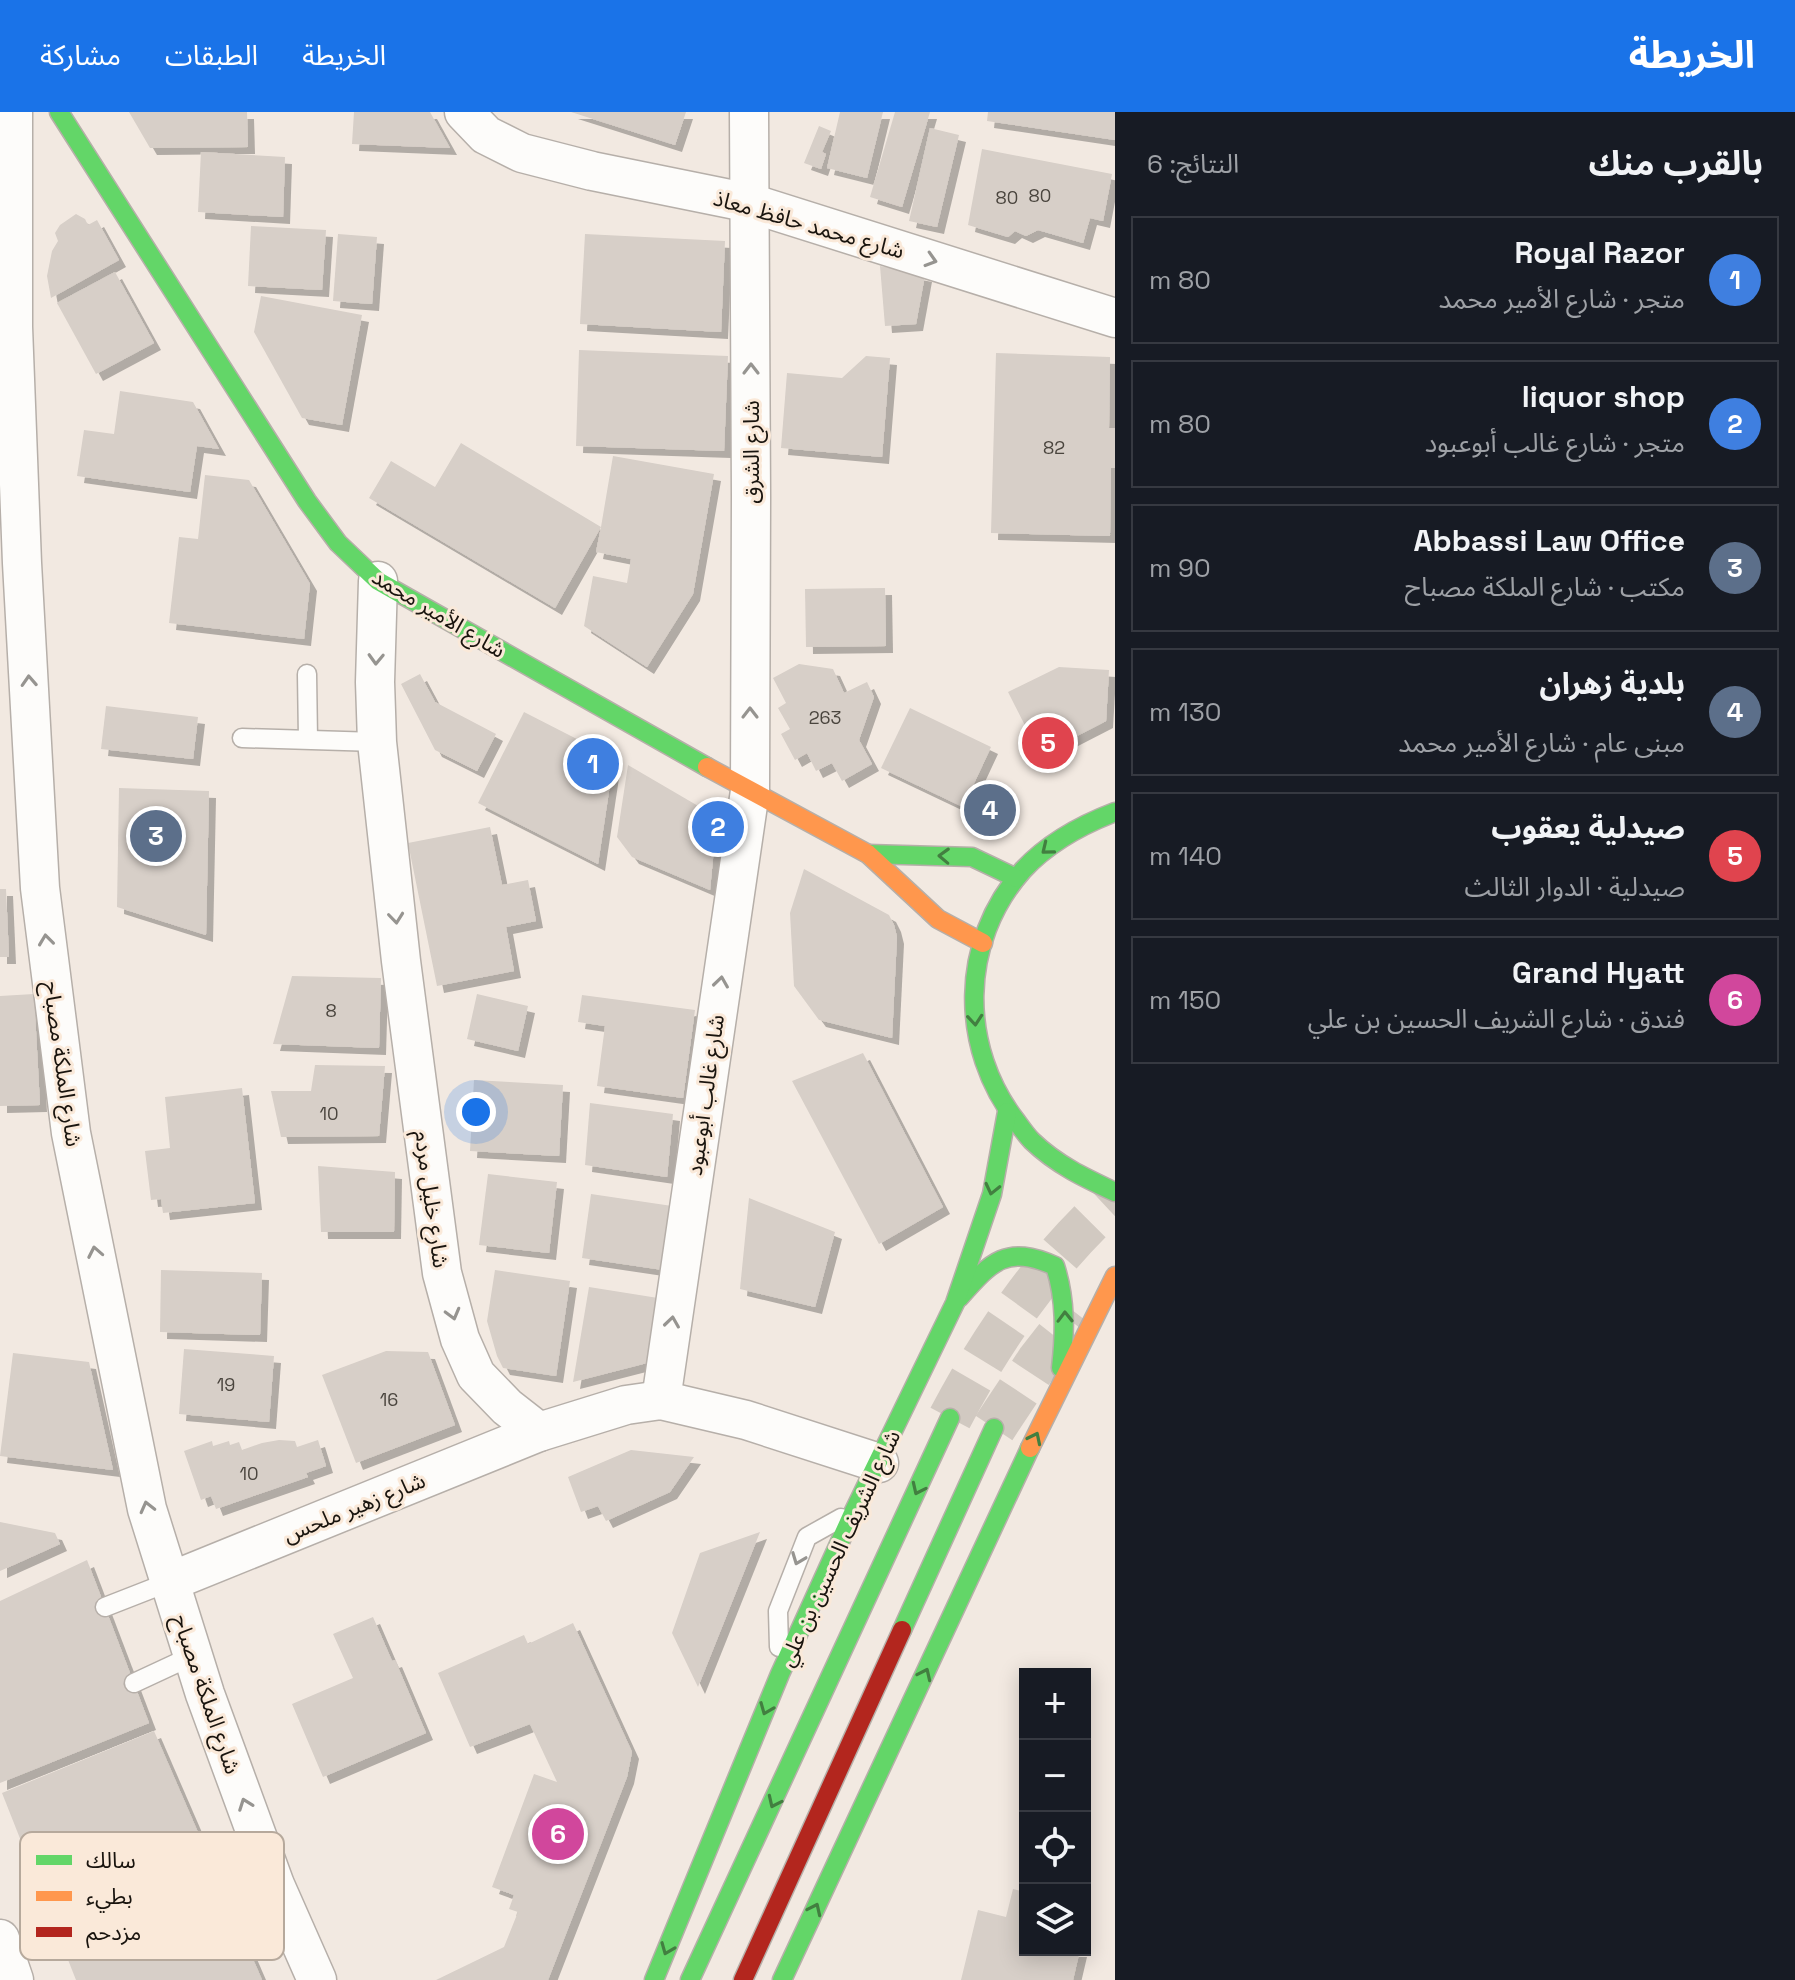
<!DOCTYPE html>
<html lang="ar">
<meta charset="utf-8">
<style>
body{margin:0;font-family:"Space Grotesk","Noto Sans Arabic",sans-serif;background:#242831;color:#f1f3f6;direction:rtl}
.controls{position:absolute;right:24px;bottom:24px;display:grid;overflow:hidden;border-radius:0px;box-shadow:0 4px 20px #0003}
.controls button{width:72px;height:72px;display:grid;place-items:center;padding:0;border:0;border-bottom:2px solid #363941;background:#171b24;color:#f1f3f6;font:40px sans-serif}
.you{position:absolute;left:476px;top:1000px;width:28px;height:28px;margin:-20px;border:6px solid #fff;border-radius:50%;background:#1a73e8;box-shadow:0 0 0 12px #1a73e833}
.badge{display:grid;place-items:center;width:52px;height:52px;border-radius:50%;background:#1a73e8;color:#fff;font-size:26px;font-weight:700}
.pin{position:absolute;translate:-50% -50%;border:4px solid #fff;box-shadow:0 2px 8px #0006}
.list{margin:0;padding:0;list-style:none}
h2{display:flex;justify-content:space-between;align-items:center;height:104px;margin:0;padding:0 32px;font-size:34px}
h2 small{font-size:26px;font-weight:400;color:#9ea1a6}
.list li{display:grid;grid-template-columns:52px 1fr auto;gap:24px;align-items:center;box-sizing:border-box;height:128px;margin:0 16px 16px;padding:0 16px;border:2px solid #363941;border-radius:0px}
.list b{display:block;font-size:30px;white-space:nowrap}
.list p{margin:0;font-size:26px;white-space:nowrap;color:#9ea1a6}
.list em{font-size:26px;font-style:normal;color:#9ea1a6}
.icon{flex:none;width:44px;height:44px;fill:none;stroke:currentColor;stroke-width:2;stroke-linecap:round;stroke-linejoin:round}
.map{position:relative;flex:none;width:1115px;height:1868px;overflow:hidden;direction:ltr}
header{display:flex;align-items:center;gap:48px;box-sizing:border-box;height:112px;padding:0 40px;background:#1a73e8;color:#fff}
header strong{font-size:38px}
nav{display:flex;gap:44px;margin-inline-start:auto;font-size:28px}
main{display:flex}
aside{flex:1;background:#171b24}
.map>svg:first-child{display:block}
.building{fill:#d7cfc8;filter:url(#shadow)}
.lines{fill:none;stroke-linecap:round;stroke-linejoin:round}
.primary-tunnel{stroke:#d1c9c1;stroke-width:44;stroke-dasharray:44 22;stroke-linecap:butt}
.lane-casing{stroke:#b6afa9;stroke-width:21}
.street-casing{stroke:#b6afa9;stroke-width:41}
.fast-casing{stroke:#b6afa9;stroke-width:21}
.slow-casing{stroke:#b6afa9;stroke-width:21}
.jam-casing{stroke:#b6afa9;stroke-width:21}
.lane{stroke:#fdfcfa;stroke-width:18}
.street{stroke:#fdfcfa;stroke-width:38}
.fast{stroke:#63d668;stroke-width:18}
.slow{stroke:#ff974d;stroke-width:18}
.jam{stroke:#b3261e;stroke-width:18}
.oneway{stroke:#969490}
.oneway2{stroke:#427f40}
.labels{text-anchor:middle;stroke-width:6;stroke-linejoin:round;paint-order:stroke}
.number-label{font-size:18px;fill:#4a453e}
.street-label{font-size:22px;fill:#19140e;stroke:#fae9d9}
.key{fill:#fae9d9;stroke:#b6a99c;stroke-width:2}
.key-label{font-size:22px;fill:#19140e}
</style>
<header>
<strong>الخريطة</strong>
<nav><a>الخريطة</a><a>الطبقات</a><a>مشاركة</a></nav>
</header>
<main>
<aside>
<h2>بالقرب منك<small>النتائج: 6</small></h2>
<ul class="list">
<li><span class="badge" style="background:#3f7fe0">1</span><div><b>Royal Razor</b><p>متجر · شارع الأمير محمد</p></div><em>80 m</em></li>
<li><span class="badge" style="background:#3f7fe0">2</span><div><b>liquor shop</b><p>متجر · شارع غالب أبوعبود</p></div><em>80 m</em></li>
<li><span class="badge" style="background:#5c6f8a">3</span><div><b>Abbassi Law Office</b><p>مكتب · شارع الملكة مصباح</p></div><em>90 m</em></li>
<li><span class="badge" style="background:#5c6f8a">4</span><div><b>بلدية زهران</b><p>مبنى عام · شارع الأمير محمد</p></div><em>130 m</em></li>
<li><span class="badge" style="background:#e0444e">5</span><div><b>صيدلية يعقوب</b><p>صيدلية · الدوار الثالث</p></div><em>140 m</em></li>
<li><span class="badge" style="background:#d1479c">6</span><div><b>Grand Hyatt</b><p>فندق · شارع الشريف الحسين بن علي</p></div><em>150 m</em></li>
</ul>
</aside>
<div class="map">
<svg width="1115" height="1868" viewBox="0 0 1115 1868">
<defs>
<filter id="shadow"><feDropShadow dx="7" dy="7" stdDeviation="0" flood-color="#0004"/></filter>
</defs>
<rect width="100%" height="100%" fill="#f2e9e1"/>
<g class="building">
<path d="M129,0H247L248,35L150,36Z"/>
<path d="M354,0H430L450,36L352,32Z"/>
<path d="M571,0H686L675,33Z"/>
<path d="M840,0H883L867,66L827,56Z"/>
<path d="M895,0H930L902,95L870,85Z"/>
<path d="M988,0H1115V28L987,9Z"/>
<path d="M819,14L831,19L822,40L826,42L821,57L804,51Z"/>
<path d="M930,16L959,23L937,115L909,109Z"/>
<path d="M982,37L1112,62L1103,109L1090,106L1083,131L1038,118L1026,124L1015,119L1008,125L968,113Z"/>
<path d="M201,40L285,45L283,105L198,100Z"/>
<path d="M76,102L85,107L88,113L97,108L119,148L51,186L47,164L52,139L58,129L55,121L60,113Z"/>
<path d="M251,114L326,118L322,178L248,174Z"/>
<path d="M338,122L377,125L372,192L333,189Z"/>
<path d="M585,122L725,129L721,220L580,212Z"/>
<path d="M880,154L925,163L916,212L885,214Z"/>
<path d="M115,160L154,231L96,262L57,191Z"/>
<path d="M261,184L362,203L342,313L302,306L254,220Z"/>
<path d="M579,238L728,244L724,339L576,334Z"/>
<path d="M996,241L1110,245L1109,316H1115V356H1111L1110,424L991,421Z"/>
<path d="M866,244L890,246L882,345L781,336L787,261L842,266Z"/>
<path d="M120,279L193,290L219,337L197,334L190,380L77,364L84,318L114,322Z"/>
<path d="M461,331L601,415L613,344L714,362L693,482L647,555L584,514L593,464L627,471L631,447L596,440L601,415L555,496L369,386L391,349L435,375Z"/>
<path d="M205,363L249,368L310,472L304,527L169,511L179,425L198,427Z"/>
<path d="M885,476L886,534L806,535L805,477Z"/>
<path d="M799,552L833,557L844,581L867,570L874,585L859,628L872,652L842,669L832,651L816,659L807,641L795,648L781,622L790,617L778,596L786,591L773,566Z"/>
<path d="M1059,555L1109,558L1106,609L1040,643L1008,580Z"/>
<path d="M420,562L435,590L496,622L477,659L435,638L401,572Z"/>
<path d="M106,594L198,605L193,647L101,637Z"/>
<path d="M910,596L991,635L963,695L881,656Z"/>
<path d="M524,600L614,646L598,752L478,691Z"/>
<path d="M628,653L717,705L710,778L632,745L617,725Z"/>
<path d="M119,676L209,679L206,823L117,795Z"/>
<path d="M490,715L502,773L528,768L536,809L506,815L514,859L437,874L408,731Z"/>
<path d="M804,757L889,803L894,813L897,825L892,926L819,908L794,874L790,801Z"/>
<path d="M0,777H6L9,845H0Z"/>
<path d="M292,864L381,866L379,936L273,932Z"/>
<path d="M34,882L40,993L0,994V884Z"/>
<path d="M477,882L528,894L518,939L467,927Z"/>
<path d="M582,883L695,898L683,986L597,974L605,914L578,910Z"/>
<path d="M863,941L943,1095L879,1132L792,969Z"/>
<path d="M315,953L385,954L379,1024L281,1025L271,979H311Z"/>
<path d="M474,968L563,973L559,1044L470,1039Z"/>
<path d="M242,976L255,1091L163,1101L161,1087L151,1088L145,1039L170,1036L165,985Z"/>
<path d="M590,991L673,1002L667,1065L585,1053Z"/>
<path d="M318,1054L395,1060L394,1120H321Z"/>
<path d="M488,1062L557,1070L549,1141L479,1133Z"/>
<path d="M591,1082L672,1094L663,1158L582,1146Z"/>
<path d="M749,1086L835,1120L815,1195L740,1177Z"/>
<path d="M161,1158L262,1161L260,1223L160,1220Z"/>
<path d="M495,1158L570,1169L556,1264L503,1256L497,1244L487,1209Z"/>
<path d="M589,1175L658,1186L647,1251L573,1270Z"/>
<path d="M184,1237L274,1244L269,1310L179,1302Z"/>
<path d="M386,1239L428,1240L455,1313L356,1351L322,1263Z"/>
<path d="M13,1241L89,1250L113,1358L0,1344Z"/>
<path d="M279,1328L295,1329L297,1335L318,1328L326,1354L306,1361L308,1365L216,1397L211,1384L201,1388L184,1339L212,1329L213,1334L229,1329L230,1333L239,1330L242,1338L262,1331Z"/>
<path d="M631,1338L694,1345L670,1380L606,1409L598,1394L581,1400L568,1365Z"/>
<path d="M0,1410L55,1421L60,1432L0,1459Z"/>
<path d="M760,1420L698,1575L672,1521L700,1441Z"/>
<path d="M87,1448L149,1611L0,1671V1489Z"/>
<path d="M373,1505L392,1549L395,1548L426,1621L323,1665L292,1592L353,1566L333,1522Z"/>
<path d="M573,1511L632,1640L627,1665L548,1868H436L504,1835L518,1800L509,1797L514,1783L492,1775L534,1662L557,1670L530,1612L470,1635L438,1561L524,1523L528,1532Z"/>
<path d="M154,1619L262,1868H76L2,1681Z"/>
<path d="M1013,1777L1025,1780V1838H1080L1073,1868H961L978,1798L1006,1805Z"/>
</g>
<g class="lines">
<g class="primary-tunnel">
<path d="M950,1306C993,1224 1046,1148 1115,1086"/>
<path d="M994,1316L1039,1248L1076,1201"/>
</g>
<defs>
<g id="lane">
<path d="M307,562L308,627"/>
<path d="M242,626L377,630"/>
<path d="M105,1495L169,1470"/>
<path d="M779,1535L778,1499L807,1425L841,1406"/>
<path d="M134,1571L192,1544"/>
</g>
<g id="street">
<path d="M13,0V215L22,451L40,776L71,1021L147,1397L205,1582L275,1773L317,1868"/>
<path d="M464,0L486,23L522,41L592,59L750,91L1115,206"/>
<path d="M378,469L375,570L377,630L401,849L442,1161L460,1227L476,1263L507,1295L539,1320"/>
<path d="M661,1288L750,679L751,385L749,0"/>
<path d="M169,1470L539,1320L626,1293L661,1288L746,1308L879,1351"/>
<path d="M0,1827L14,1868"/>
</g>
<g id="fast">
<path d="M59,0L307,389L338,431L378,469L707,655"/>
<path d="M1115,700C1081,713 1048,731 1023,758C959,830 959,936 1017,1010C1022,1017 1027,1024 1032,1029C1057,1053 1085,1066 1115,1080"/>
<path d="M868,742L972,745L1016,766"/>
<path d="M959,1186C991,1150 1006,1132 1055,1154C1066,1188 1065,1221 1061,1256"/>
<path d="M902,1518L994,1316"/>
<path d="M654,1868L780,1562L854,1399L955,1191L992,1082L1007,1000"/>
<path d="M690,1868L950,1306"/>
<path d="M782,1868L1030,1336"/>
</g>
<g id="slow">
<path d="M707,655L868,742L938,807L983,831"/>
<path d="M1030,1336L1115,1164"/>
</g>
<path id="jam" d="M743,1868L902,1518"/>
</defs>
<use href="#lane" class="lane-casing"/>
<use href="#street" class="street-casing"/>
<use href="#fast" class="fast-casing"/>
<use href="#slow" class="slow-casing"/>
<use href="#jam" class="jam-casing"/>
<use href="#lane" class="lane"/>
<use href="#street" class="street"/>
<use href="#fast" class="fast"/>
<use href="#slow" class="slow"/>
<use href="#jam" class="jam"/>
</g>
<defs><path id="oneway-chevron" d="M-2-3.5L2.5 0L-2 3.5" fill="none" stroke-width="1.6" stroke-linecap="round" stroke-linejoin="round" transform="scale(2)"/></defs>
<g class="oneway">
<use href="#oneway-chevron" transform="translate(931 148) rotate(17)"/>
<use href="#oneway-chevron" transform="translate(751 257) rotate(-90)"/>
<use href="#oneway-chevron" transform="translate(376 547) rotate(92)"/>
<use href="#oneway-chevron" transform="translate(29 569) rotate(-93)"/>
<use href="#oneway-chevron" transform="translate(750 601) rotate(-90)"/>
<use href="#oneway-chevron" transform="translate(396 806) rotate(84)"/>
<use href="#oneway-chevron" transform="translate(46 828) rotate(-97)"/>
<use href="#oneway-chevron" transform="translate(721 870) rotate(-82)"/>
<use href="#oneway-chevron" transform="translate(95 1140) rotate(-101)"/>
<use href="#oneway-chevron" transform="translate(453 1202) rotate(75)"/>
<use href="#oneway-chevron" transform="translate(672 1210) rotate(-82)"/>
<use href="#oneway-chevron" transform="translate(147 1395) rotate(-104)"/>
<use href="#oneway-chevron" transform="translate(798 1447) rotate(111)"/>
<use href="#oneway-chevron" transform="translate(245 1692) rotate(-110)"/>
</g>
<g class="oneway2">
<use href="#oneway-chevron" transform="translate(1047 737) rotate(141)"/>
<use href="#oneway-chevron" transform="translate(944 744) rotate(-178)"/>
<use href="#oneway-chevron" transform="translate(975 908) rotate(85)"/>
<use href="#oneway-chevron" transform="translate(992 1077) rotate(103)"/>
<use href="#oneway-chevron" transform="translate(1065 1205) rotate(-91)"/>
<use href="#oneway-chevron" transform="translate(1035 1326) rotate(-64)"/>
<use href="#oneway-chevron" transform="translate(918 1377) rotate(115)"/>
<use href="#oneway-chevron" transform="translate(925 1562) rotate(-65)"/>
<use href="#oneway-chevron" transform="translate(766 1597) rotate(112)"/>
<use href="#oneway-chevron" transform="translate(774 1690) rotate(115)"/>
<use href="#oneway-chevron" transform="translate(815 1797) rotate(-65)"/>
<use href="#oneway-chevron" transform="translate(667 1837) rotate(112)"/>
</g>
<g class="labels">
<g class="number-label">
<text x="1040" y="90">80</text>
<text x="1007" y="92">80</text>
<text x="1054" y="342">82</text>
<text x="825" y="612">263</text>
<text x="331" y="905">8</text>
<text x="329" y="1008">10</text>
<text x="226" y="1279">19</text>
<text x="389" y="1294">16</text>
<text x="249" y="1368">10</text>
</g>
<g class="street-label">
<text transform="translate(809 112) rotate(16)" y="8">شارع محمد حافظ معاذ</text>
<text transform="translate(751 340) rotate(-90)" y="8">شارع الشرق</text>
<text transform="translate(439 501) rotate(31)" y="8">شارع الأمير محمد</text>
<text transform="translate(63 952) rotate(82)" y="8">شارع الملكة مصباح</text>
<text transform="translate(705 983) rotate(-82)" y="8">شارع غالب أبوعبود</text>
<text transform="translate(432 1087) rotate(82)" y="8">شارع خليل مردم</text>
<text transform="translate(354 1395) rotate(-22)" y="8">شارع زهير ملحس</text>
<text transform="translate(839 1436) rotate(-65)" y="8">شارع الشريف الحسين بن علي</text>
<text transform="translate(207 1582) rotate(71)" y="8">شارع الملكة مصباح</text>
</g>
</g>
<rect x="20" y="1720" width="264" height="128" rx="12" class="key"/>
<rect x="36" y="1743" width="36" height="10" fill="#63d668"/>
<rect x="36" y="1779" width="36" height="10" fill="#ff974d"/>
<rect x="36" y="1815" width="36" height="10" fill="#b3261e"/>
<g class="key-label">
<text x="86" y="1756">سالك</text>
<text x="86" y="1792">بطيء</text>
<text x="86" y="1828">مزدحم</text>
</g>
</svg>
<div class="controls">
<button>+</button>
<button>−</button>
<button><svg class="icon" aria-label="locate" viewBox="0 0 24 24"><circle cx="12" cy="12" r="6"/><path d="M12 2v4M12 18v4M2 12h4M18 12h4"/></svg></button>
<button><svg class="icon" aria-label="layers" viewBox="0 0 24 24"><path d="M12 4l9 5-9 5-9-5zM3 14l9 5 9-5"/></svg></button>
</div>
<div class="you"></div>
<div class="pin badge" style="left:593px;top:652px;background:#3f7fe0">1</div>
<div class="pin badge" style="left:718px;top:715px;background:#3f7fe0">2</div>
<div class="pin badge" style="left:156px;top:724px;background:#5c6f8a">3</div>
<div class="pin badge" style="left:990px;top:698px;background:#5c6f8a">4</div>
<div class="pin badge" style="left:1048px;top:631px;background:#e0444e">5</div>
<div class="pin badge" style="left:558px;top:1722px;background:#d1479c">6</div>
</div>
</main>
